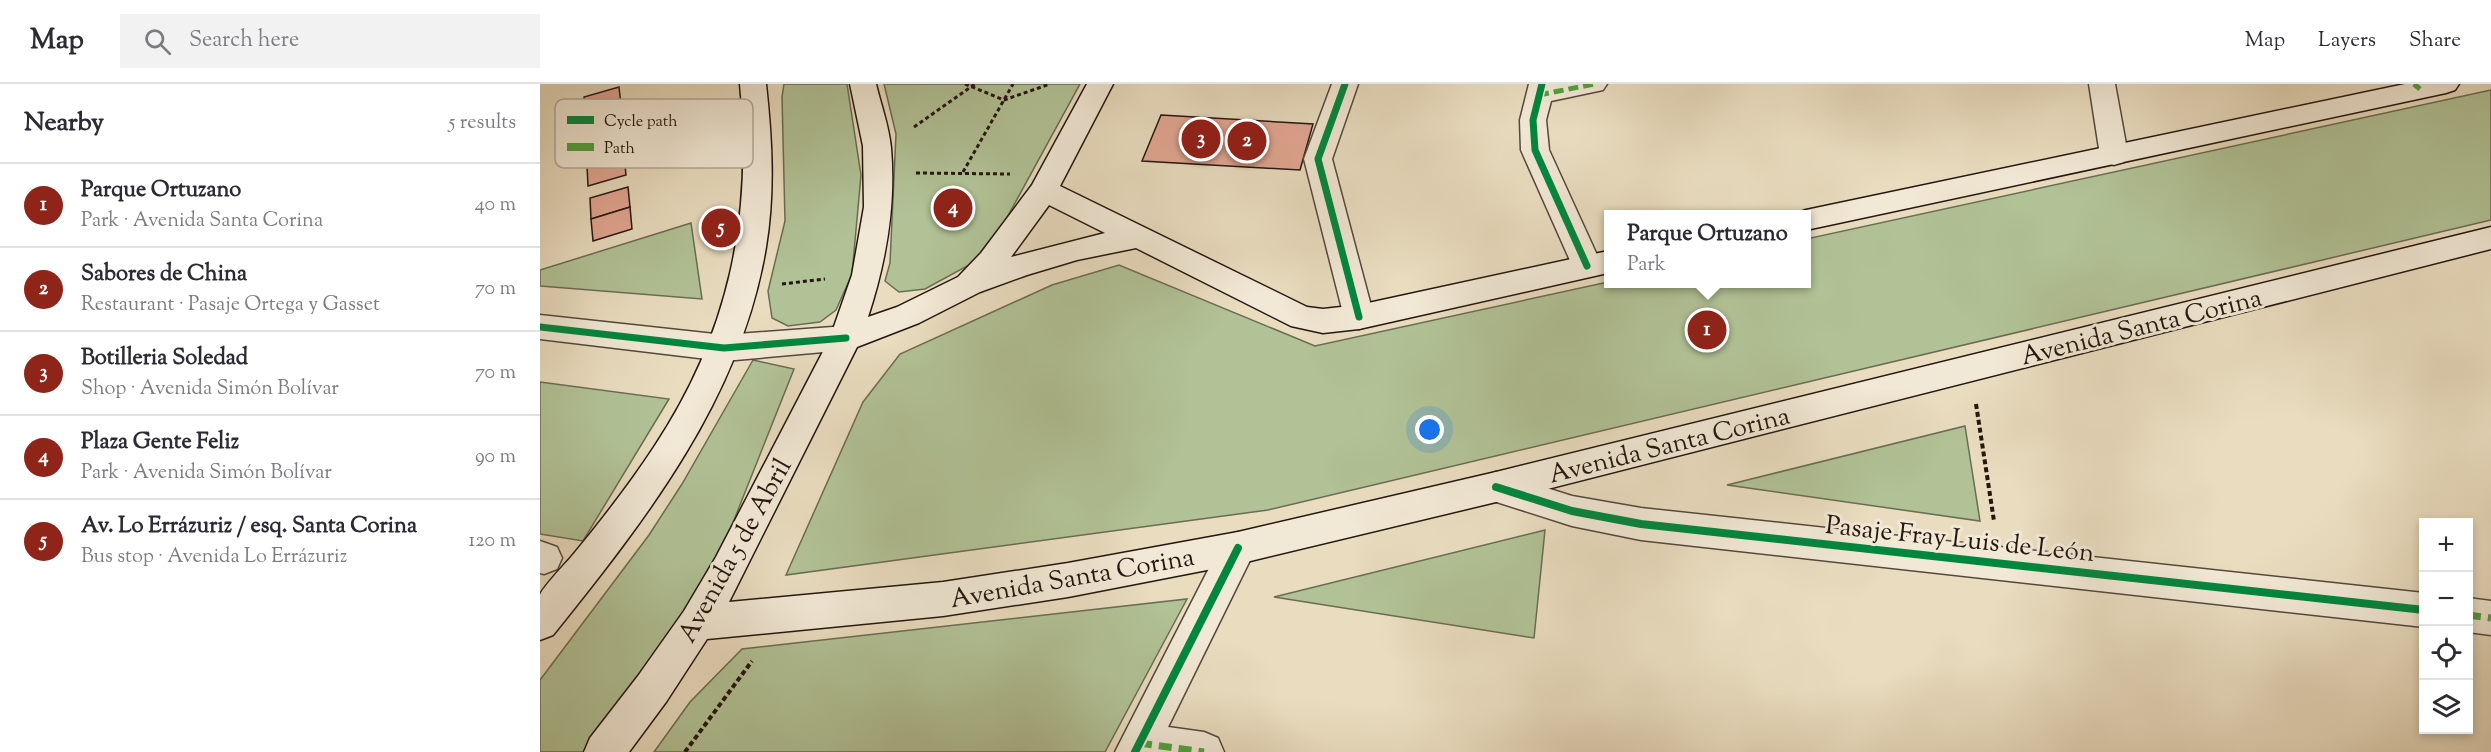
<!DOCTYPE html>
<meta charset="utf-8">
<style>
body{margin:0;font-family:"Sorts Mill Goudy",serif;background:#f2f2f3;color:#2b2b33}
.controls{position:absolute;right:18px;bottom:18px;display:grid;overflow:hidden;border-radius:0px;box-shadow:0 3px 9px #0003}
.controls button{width:54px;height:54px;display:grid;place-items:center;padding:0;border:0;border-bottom:2px solid #e1e1e2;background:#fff;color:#2b2b33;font:30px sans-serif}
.you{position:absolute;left:890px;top:346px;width:21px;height:21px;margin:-15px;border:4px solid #fff;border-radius:50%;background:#1a73e8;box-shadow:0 0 0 9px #1a73e833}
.badge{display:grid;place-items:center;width:39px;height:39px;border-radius:50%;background:#8f2418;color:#fff;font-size:20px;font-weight:700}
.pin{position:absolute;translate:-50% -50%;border:3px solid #fff;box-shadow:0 2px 6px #0006}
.popup{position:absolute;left:1064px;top:126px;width:207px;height:78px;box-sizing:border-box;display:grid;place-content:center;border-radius:0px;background:#fff;filter:drop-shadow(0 2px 4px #0005);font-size:20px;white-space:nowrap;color:#7c7c81}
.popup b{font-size:22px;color:#2b2b33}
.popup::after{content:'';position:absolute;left:50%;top:100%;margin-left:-12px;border:12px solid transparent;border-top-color:#fff}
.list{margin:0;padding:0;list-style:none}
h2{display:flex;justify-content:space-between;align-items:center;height:78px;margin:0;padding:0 24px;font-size:26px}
h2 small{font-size:20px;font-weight:400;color:#7c7c81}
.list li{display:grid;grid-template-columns:39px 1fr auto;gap:18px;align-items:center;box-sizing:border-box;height:84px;padding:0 24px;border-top:2px solid #e1e1e2}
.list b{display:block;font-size:22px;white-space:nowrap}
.list p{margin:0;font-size:20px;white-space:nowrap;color:#7c7c81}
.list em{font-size:20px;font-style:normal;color:#7c7c81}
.icon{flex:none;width:33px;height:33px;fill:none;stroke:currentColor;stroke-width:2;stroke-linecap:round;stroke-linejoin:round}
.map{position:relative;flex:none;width:1951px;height:668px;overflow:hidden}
header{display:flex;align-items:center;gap:36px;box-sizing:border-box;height:84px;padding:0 30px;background:#fff;border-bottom:2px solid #e1e1e2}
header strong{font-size:28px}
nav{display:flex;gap:33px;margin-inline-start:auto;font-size:21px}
.search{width:420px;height:54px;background:#f2f2f3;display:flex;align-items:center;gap:15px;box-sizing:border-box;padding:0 21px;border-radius:0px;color:#7c7c81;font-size:22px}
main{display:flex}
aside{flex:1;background:#fff}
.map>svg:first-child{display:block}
.green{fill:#b1c296;stroke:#6a6c53;stroke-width:1.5}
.building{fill:#e2a692;stroke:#241610;stroke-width:1.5}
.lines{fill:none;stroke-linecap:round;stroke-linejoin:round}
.minor-casing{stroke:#55483c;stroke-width:3}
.tertiary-casing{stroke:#55483c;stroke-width:3}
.secondary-casing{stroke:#241610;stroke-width:3}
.path-far1{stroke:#241610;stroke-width:3;stroke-dasharray:4 3;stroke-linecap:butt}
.path{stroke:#241610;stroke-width:4;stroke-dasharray:5 3;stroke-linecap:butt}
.minor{fill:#f1e8d5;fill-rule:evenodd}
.tertiary{fill:#f1e8d5;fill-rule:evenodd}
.secondary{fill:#f1e8d5;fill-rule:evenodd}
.quiet-far1{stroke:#50a13f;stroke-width:5;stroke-dasharray:10 5;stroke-linecap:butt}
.quiet{stroke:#50a13f;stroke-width:7;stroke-dasharray:13 7;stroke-linecap:butt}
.cycleway-far1-casing{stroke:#f1e8d5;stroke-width:10}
.cycleway-casing{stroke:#f1e8d5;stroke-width:12}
.cycleway-far1{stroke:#00873e;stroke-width:7}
.cycleway{stroke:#00873e;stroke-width:8}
.labels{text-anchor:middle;stroke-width:6;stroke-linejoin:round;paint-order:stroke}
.street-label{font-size:26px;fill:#241610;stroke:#f1e8d5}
.key{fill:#f1e8d5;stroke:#b4a99a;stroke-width:1.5}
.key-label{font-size:16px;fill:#241610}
</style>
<header>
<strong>Map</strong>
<div class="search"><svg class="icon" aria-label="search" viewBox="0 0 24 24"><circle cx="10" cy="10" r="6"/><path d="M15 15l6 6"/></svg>Search here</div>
<nav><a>Map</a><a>Layers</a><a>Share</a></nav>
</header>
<main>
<aside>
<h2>Nearby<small>5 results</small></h2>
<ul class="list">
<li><span class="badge">1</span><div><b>Parque Ortuzano</b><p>Park · Avenida Santa Corina</p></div><em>40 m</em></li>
<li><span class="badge">2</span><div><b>Sabores de China</b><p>Restaurant · Pasaje Ortega y Gasset</p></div><em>70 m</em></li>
<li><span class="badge">3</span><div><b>Botilleria Soledad</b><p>Shop · Avenida Simón Bolívar</p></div><em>70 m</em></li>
<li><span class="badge">4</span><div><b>Plaza Gente Feliz</b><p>Park · Avenida Simón Bolívar</p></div><em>90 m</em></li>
<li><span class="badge">5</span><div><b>Av. Lo Errázuriz / esq. Santa Corina</b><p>Bus stop · Avenida Lo Errázuriz</p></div><em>120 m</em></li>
</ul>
</aside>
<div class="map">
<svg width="1951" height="668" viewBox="0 0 1951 668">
<rect width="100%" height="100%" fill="#e9dcbf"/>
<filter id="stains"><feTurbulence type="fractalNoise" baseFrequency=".00333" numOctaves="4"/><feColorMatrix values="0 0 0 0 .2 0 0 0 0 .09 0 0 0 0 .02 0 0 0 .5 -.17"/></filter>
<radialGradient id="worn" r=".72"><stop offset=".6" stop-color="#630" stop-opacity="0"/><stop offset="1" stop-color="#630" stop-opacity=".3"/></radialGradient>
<g class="green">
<path d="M244,0H307L321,91L312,190L296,226L280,238L248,242L232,234L228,207L245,137L242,13Z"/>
<path d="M344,0H540L458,150L431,180L385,205L359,208L345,197L350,179L356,50Z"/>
<path d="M1951,6V136L728,426L246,491L323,318L360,270L512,201L579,181L775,262L1068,198L1266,200V155Z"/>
<path d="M151,139L162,215L0,202V186Z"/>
<path d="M213,276L254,285L165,509L51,668H0V596L109,451L142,400Z"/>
<path d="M0,298L129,315L43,457L0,450Z"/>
<path d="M1425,342L1440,437L1187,401Z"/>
<path d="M1005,446L994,554L734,513Z"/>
<path d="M647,515L565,668H114L150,618L202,565Z"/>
</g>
<g class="building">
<path d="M79,3L81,21L46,30L44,13Z"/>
<path d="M81,21L83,38L47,49L46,30Z"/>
<path d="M621,31L773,40L760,86L602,77Z"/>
<path d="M82,52L84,71L47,82L46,63Z"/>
<path d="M84,71L86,91L48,102L47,82Z"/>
<path d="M88,103L90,123L51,135L50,114Z"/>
<path d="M90,123L92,145L53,157L51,135Z"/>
</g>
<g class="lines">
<defs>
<g id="minor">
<path d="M792,0H818L792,75L834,233L830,241L819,245L808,241L804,233L764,75Z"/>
<path d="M989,0H1067L1063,6L1011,17L1006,36L1009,66L1062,182L1058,190L1047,193L1036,190L981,66L980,36Z"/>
<path d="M956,388L1032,412L1101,424L1884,509V543L1101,456L1032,442L944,414L939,403L944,392Z"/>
<path d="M698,448L711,453L716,464L628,643L664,648L678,654L684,668H575L685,453Z"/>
<path d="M0,457L17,463L22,474L17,485L4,490L0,489Z"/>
<path d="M1928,514L1951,517V551L1928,548Z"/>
</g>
<g id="tertiary">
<path d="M1549,0H1575L1588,71L1584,78L1574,81L1564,78L1560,71Z"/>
<path d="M0,231L184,251L306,242L317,245L322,254L317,263L306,266L184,277L0,255Z"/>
</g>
<g id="secondary">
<path d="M200,0H226C232,54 235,109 226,163C201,314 107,434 13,551L0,556C0,546 0,520 0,511C3,503 25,480 32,472C61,437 89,401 114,363C189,250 213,134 200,0Z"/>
<path d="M310,0H336C341,21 349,42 351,64C356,122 346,178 328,233L357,223L418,193L441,169L492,101L547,0H573L520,102L767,223L783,225L819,221L1068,167V189L819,245L783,249L751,242L596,164L537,176L487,191L440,208L379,239L317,263L189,518L403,498L528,479L698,448L956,388L1951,143V165L956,418L698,480L528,513L403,532L167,555L126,618L89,668H44L50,654L98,592L144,527L176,473L290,254L312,191L324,123L323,62ZM509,121L565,149L471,173Z"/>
<path d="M1865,0H1919L1915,6L1906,9L1266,146V130H1255L1266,126Z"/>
</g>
</defs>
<use href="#minor" class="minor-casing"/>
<use href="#tertiary" class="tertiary-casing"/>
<use href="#secondary" class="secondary-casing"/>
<g class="path-far1">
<path d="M425,0L464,16L510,0"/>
<path d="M374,43L435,0"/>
<path d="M423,88L473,0"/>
<path d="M376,89L470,90"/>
<path d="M242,200L285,195"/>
</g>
<g class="path">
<path d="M1436,320L1454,437"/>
<path d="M145,668L212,577"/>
</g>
<use href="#minor" class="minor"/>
<use href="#tertiary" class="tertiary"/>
<use href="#secondary" class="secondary"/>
<g class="quiet-far1">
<path d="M1874,0L1880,5"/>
<path d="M999,11L1054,0"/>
</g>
<g class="quiet">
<path d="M1928,531L1951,534"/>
<path d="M599,659L664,668"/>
</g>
<defs>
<g id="cycleway-far1">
<path d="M805,0L778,75L819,233"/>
<path d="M1002,0L993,36L995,66L1047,182"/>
<path d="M0,243L184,264L306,254"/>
</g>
<g id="cycleway">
<path d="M956,403L1032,427L1101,440L1884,526"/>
<path d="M595,668L698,464"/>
</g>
</defs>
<use href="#cycleway-far1" class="cycleway-far1-casing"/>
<use href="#cycleway" class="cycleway-casing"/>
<use href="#cycleway-far1" class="cycleway-far1"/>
<use href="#cycleway" class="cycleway"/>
</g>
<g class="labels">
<g class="street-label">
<text transform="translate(1601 242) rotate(-14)" y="9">Avenida Santa Corina</text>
<text transform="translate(1129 360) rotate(-14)" y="9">Avenida Santa Corina</text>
<text transform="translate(1420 454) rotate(6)" y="9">Pasaje Fray Luis de León</text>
<text transform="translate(194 466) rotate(-61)" y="9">Avenida 5 de Abril</text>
<text transform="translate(532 493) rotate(-10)" y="9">Avenida Santa Corina</text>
</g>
</g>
<rect x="15" y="15" width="198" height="69" rx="9" class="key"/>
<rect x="27" y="32" width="27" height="8" fill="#00873e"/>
<rect x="27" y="59" width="27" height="8" fill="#50a13f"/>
<g class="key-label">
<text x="64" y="42">Cycle path</text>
<text x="64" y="69">Path</text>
</g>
<rect width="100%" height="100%" filter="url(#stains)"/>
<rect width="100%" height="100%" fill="url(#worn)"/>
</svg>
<div class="controls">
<button>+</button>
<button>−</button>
<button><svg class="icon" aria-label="locate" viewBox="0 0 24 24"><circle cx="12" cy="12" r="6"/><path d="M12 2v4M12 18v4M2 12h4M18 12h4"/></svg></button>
<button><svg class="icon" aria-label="layers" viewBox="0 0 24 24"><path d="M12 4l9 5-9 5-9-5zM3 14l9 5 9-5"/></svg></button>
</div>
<div class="you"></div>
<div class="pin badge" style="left:1167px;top:246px">1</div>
<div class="popup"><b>Parque Ortuzano</b>Park</div>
<div class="pin badge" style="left:707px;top:57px">2</div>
<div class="pin badge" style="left:661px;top:55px">3</div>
<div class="pin badge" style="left:413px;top:124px">4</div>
<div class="pin badge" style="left:181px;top:144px">5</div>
</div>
</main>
